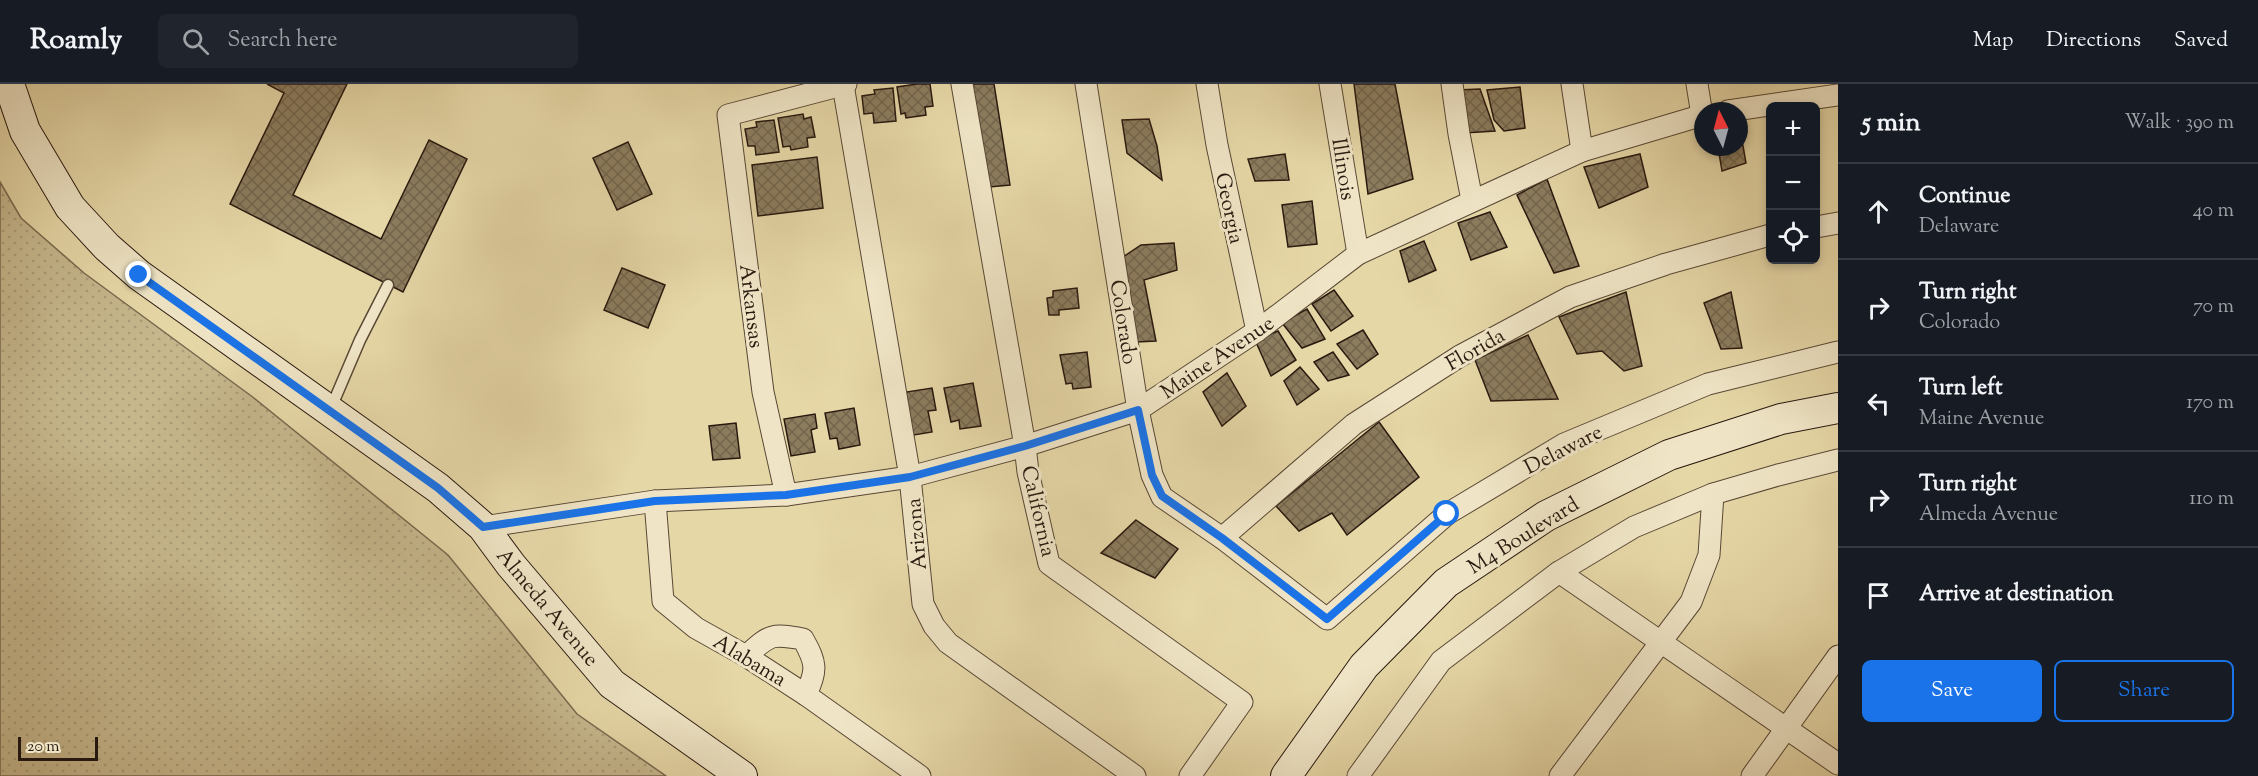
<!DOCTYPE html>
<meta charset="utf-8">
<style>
body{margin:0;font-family:"Sorts Mill Goudy",serif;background:#20242c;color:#f1f3f6}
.controls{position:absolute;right:18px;top:18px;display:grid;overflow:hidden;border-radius:9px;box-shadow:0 3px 9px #0003}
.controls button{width:54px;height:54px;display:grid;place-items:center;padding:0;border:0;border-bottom:2px solid #363941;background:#171b24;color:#f1f3f6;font:30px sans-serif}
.compass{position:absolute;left:1694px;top:18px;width:54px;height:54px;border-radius:50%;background:#171b24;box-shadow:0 3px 9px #0003;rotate:354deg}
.scale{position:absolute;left:18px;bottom:15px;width:80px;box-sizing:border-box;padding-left:6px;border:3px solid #29190f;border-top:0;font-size:16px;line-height:21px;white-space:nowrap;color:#29190f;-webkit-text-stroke:4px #efe5c6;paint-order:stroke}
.stop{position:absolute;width:18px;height:18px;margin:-14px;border:4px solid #1a73e8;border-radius:50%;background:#fff}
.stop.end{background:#1a73e8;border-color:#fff;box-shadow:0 2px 6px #0008}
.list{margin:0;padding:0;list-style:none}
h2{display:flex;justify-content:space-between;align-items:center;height:78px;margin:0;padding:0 24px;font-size:26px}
h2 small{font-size:20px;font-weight:400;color:#9ea1a6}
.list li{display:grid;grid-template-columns:39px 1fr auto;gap:18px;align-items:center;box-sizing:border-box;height:96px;padding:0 24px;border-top:2px solid #363941}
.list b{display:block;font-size:22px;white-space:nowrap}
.list p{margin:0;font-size:20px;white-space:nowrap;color:#9ea1a6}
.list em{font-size:20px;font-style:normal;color:#9ea1a6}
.actions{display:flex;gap:12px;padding:18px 24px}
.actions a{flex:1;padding:14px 0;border:2px solid #1a73e8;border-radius:9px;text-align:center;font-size:21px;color:#1a73e8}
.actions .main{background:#1a73e8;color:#fff}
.icon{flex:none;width:33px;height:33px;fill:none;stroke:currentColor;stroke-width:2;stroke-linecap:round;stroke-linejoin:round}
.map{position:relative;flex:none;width:1838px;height:692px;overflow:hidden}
header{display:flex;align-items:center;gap:36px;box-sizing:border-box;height:84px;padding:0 30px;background:#171b24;border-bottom:2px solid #363941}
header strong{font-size:28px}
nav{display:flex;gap:33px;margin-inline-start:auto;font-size:21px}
.search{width:420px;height:54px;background:#20242c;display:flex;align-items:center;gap:15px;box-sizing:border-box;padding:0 21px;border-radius:9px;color:#9ea1a6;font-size:22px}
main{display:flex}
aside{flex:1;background:#171b24}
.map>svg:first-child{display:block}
.grass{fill:url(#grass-dots);stroke:#78684e;stroke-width:1.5}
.building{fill:url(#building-cross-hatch);stroke:#29190f;stroke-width:1.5}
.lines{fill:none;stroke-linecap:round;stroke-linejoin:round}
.lane-casing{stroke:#584835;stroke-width:13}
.street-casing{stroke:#584835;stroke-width:23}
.secondary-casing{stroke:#29190f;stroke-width:32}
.lane{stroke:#efe5c6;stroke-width:10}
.street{stroke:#efe5c6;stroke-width:21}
.secondary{stroke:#efe5c6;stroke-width:30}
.route{stroke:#1a73e8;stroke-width:8}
.labels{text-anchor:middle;stroke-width:6;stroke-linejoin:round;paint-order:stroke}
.street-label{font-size:21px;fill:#29190f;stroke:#efe5c6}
</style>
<header>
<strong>Roamly</strong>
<div class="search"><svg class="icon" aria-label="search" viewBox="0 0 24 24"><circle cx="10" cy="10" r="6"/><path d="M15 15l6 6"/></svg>Search here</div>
<nav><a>Map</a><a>Directions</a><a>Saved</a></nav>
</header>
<main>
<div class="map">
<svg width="1838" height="692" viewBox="0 0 1838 692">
<defs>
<pattern id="grass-dots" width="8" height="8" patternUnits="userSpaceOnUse" patternTransform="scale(1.5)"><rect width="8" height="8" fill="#c6b78d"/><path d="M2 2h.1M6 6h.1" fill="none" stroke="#aa9d78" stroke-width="1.8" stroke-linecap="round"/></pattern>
<pattern id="building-cross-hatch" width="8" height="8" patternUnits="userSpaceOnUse" patternTransform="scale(1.5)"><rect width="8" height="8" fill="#8b7c5e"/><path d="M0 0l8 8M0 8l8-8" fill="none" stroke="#72654c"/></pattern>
</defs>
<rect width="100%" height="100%" fill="#e6d7a7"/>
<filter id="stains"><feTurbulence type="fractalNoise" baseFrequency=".00333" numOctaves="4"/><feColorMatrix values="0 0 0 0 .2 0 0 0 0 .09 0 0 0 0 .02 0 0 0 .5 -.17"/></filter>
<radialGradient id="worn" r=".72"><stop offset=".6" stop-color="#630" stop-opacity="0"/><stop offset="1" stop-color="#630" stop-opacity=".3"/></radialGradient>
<path class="grass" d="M0,98L21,134L84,189L254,314L448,471L577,630L666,692H0Z"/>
<g class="building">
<path d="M267,0H347L293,111L381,155L429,56L467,75L403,208L230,120L284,9Z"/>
<path d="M917,0H930L933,22L925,23L926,31L906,34L905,29L901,30L897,3Z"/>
<path d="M970,0H994L1010,101L989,103Z"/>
<path d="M1354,0H1395L1413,95L1368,110Z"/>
<path d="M1520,3L1525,44L1504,47L1494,36L1487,6Z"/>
<path d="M893,4L896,37L874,39L873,29L864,30L862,12L875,10L874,6Z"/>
<path d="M1480,5L1495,47L1464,49L1457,6Z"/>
<path d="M803,30L804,35L811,33L815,53L807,54L808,63L791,66L790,62L783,63L778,34Z"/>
<path d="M1149,35L1157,62L1162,96L1127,69L1122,36Z"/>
<path d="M774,36L779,68L756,71L755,62H748L745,45L757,43L756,38Z"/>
<path d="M1739,39L1746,79L1722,87L1718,63H1739Z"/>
<path d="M628,58L652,110L617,126L593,74Z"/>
<path d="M1285,70L1289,96L1255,97L1248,75Z"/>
<path d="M1640,70L1648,103L1599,124L1584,83Z"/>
<path d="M817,73L823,124L758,132L752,81Z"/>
<path d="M1547,95L1579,182L1554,189L1517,111Z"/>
<path d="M1312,117L1317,160L1288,163L1282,121Z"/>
<path d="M1490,128L1507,163L1471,176L1458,139Z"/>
<path d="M1424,157L1436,186L1409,198L1400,167Z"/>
<path d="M1174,159L1177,186L1144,196L1156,257L1136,258L1120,175L1141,161Z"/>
<path d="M622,184L665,201L648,244L604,226Z"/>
<path d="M1077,204L1079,224L1059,226V231H1049L1047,214L1053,213V207Z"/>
<path d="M1334,206L1353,232L1331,247L1312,220Z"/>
<path d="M1626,208L1642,282L1624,287L1602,267L1577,270L1559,233Z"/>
<path d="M1731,208L1742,264L1721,265L1704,219Z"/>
<path d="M1307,225L1325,255L1302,264L1282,239Z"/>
<path d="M1363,246L1378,270L1357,285L1337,260Z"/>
<path d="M1278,247L1296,276L1271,292L1255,256Z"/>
<path d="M1528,251L1558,315L1491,317L1475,276Z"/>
<path d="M1087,268L1091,303L1073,305L1072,299L1066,300L1060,271Z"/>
<path d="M1333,268L1349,291L1328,297L1314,278Z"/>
<path d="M1300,283L1319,305L1297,321L1284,297Z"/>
<path d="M1227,289L1246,322L1222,342L1203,308Z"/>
<path d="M973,299L981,342L960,345L959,336L951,338L944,304Z"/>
<path d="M932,304L936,326L928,327L932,348L908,352L900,309Z"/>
<path d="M854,324L860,361L839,365L837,354L830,355L825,329Z"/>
<path d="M815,330L817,344L811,346L815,368L791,372L784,335Z"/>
<path d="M1379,338L1419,393L1347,451L1332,429L1299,447L1276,422Z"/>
<path d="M736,339L740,374L713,376L709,342Z"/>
<path d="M1136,436L1178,465L1155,494L1101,469Z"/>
</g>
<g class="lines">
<defs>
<path id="lane" d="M331,324L360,256L388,201"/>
<g id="street">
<path d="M962,0L1025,362L1028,388L1049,480L1242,618L1190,692"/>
<path d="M1086,0L1138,326L1152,391L1162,413L1222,454L1327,535L1447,430L1564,360L1708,300L1838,268"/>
<path d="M1207,0L1217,61L1257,247"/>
<path d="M1330,0L1358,170"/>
<path d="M1452,0L1459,50L1472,116"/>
<path d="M1572,0L1582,67"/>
<path d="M1697,0L1702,31"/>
<path d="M843,1L910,393L923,520L934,542L948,559L1135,692"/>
<path d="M1728,27L1838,11"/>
<path d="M1816,143L1838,139"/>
<path d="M786,411L763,308L728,31L846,0"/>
<path d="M655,417L663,517L696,544L746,572L806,611L920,692"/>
<path d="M483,443L655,417L786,411L910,393L1025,362L1138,326L1257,247L1358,170L1582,67L1703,31"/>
<path d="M1222,454L1354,340L1460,272L1570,213L1666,180L1770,151"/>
<path d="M1559,488L1838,680"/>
<path d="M746,572C770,551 770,549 803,555C817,580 817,585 806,611"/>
<path d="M1358,692L1441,577L1559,488L1634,443L1713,410L1778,391L1838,376"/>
<path d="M1560,692L1691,518L1709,471L1713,410"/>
<path d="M1752,692L1838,572"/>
</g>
<g id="secondary">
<path d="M9,0L25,47L70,123L107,163L139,191L438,404L483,443L511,481L612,600L742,692"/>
<path d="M1286,692L1364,582L1446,499L1546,432L1669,371L1781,335L1838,324"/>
</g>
</defs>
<use href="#lane" class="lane-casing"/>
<use href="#street" class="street-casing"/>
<use href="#secondary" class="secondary-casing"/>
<use href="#lane" class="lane"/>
<use href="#street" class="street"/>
<use href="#secondary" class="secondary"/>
</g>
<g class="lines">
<path class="route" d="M139,191L438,404L483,443L655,417L786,411L910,393L1025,362L1138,326L1152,391L1162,412L1222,454L1327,535L1447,430"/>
</g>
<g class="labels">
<g class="street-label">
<text transform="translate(1344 85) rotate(81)" y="7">Illinois</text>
<text transform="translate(1230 124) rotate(78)" y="7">Georgia</text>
<text transform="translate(752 222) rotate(83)" y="7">Arkansas</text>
<text transform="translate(1124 238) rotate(81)" y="7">Colorado</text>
<text transform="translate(1475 265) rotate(-30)" y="7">Florida</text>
<text transform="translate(1217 273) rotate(-34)" y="7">Maine Avenue</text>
<text transform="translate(1563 365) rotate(-27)" y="7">Delaware</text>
<text transform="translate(1039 427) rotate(77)" y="7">California</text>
<text transform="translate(916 450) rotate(-95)" y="7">Arizona</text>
<text transform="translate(1523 451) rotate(-32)" y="7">M4 Boulevard</text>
<text transform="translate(548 523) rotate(50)" y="7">Almeda Avenue</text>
<text transform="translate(750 576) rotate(31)" y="7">Alabama</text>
</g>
</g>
<rect width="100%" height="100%" filter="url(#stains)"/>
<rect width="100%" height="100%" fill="url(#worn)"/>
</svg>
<div class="controls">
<button>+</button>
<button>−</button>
<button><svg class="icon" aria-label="locate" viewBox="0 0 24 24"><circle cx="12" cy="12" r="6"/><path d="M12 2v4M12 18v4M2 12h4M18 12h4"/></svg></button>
</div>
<svg class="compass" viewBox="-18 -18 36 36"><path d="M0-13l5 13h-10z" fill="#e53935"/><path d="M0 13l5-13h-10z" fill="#9ea1a6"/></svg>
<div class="scale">20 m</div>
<div class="stop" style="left:1447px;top:430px"></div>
<div class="stop end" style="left:139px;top:191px"></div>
</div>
<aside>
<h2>5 min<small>Walk · 390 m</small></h2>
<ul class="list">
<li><svg class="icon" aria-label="ahead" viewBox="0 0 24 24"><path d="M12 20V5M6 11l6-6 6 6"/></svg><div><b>Continue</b><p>Delaware</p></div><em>40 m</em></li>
<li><svg class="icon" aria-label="right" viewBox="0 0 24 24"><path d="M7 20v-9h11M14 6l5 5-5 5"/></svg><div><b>Turn right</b><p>Colorado</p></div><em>70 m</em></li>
<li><svg class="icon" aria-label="left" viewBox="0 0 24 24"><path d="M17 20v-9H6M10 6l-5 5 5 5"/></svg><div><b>Turn left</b><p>Maine Avenue</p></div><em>170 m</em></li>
<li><svg class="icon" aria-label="right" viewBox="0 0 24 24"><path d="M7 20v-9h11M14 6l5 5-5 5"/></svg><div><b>Turn right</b><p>Almeda Avenue</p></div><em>110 m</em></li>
<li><svg class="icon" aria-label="arrive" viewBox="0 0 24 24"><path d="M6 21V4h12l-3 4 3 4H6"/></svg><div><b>Arrive at destination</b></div></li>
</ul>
<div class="actions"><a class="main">Save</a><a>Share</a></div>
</aside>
</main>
